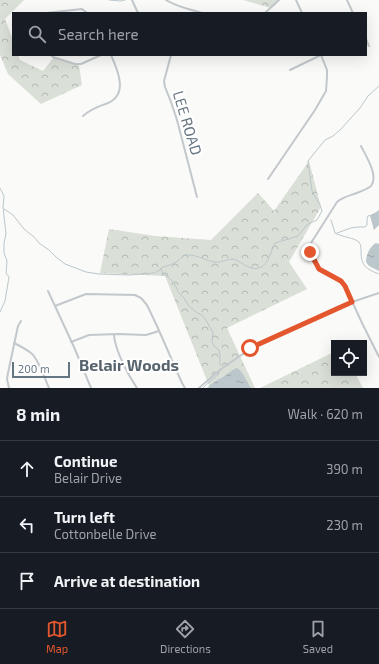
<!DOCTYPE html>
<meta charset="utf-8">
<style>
body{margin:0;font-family:"Exo 2",sans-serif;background:#20242c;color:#f1f3f6}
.controls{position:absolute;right:12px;bottom:12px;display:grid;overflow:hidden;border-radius:0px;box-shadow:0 4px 16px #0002}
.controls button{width:36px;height:36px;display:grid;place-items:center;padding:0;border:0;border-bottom:1px solid #363941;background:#171b24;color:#f1f3f6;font:20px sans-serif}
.scale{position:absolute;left:12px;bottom:10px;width:58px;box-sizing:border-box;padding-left:4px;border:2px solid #657683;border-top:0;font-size:11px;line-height:14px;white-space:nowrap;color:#657683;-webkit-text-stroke:3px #fff;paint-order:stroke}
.stop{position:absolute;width:12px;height:12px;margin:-9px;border:3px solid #e4572e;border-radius:50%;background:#fff}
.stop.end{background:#e4572e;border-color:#fff;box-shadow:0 1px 4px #0008}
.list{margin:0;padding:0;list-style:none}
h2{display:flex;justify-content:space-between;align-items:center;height:52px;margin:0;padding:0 16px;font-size:17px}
h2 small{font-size:13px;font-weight:400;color:#9ea1a6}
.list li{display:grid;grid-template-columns:26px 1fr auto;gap:12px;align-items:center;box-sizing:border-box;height:56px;padding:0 16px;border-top:1px solid #363941}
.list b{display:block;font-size:15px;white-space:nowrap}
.list p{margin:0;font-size:13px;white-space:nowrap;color:#9ea1a6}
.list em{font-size:13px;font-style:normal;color:#9ea1a6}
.icon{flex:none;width:22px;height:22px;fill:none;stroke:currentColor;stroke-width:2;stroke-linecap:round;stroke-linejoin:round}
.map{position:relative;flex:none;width:379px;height:388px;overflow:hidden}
.search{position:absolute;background:#171b24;box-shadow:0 4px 16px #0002;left:12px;right:12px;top:12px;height:44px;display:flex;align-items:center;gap:10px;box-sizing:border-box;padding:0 14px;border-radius:0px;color:#9ea1a6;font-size:15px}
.sheet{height:220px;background:#171b24}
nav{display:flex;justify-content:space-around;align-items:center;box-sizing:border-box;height:56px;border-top:1px solid #363941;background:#171b24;font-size:11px;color:#9ea1a6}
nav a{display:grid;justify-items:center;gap:2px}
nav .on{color:#e4572e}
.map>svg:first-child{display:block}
.forest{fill:url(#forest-crowns)}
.water{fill:url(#water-ripples)}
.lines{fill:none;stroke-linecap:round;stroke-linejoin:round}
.stream{stroke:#bbc7cb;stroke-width:1}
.street{stroke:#c3c8cc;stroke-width:2}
.route{stroke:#e4572e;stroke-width:5}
.labels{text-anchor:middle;stroke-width:4;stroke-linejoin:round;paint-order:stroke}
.street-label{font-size:15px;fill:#657683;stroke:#fff}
.neighbourhood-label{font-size:16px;font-weight:bold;fill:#57646e;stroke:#fff}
</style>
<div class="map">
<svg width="379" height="388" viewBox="0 0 379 388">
<defs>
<pattern id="forest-crowns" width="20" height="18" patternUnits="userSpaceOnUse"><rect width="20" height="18" fill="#dadfd7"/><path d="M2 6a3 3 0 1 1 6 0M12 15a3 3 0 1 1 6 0" fill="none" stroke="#b4b9b4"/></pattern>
<pattern id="water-ripples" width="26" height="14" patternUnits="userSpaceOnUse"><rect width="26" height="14" fill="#bbc7cb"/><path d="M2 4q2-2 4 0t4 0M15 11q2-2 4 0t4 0" fill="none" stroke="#9ca6aa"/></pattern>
</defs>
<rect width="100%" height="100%" fill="#fafaf8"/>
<g class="forest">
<path d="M0,0H24L5,19L13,40V55H18L20,60L43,71L54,57L79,65L82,85L41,104L8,74L0,55Z"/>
<path d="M243,0H279L271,8Z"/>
<path d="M309,161L321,207L289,262L307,289L227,328L255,388H210L165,276L100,273L109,229L155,236L211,240L258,193L274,211Z"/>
<path d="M334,352V373H355L363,388H260Z"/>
</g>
<g class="water">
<path d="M379,210V225L374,230L370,216Z"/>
<path d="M376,243L379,244V271L369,266L366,262C366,255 370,246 376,243Z"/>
<path d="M237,368C244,372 246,382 251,388H207C212,383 217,380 223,377C228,374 231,370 237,368Z"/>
</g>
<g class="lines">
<g class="stream">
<path d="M109,0L121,1L125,0"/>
<path d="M0,188L4,196L3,207L6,234L4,243V253L7,261L6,273L9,277L5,301L0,312"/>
<path d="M4,209L13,215L24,229L34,237L39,243L49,250L56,257L65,264L86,272L99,274L129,275L154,273L160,270L161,268C167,266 173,264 178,261C181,258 184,254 188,255C198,255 206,261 215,262C222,263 230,257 236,260C243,263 251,271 259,268C269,265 271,250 275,243L298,236L306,226L310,223L317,220L322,211L320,205L312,191L308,161L325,140L333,136L340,130L360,108L368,96L379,86"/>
<path d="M331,220L335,233C342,237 355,238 359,242C361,245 361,248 361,251C361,266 366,269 379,274"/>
<path d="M337,233L351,228L358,227H365L367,225V219L368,216L371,215"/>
<path d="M161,269L163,274L168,277L174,283L179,293L184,298L188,305L196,312L203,316L207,322L213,333L212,342L214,346L219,350L220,356V365"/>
<path d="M203,388C208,382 216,378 220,372"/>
</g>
<g class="street">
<path d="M132,0L138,13"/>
<path d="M166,0C177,7 189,9 202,13"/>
<path d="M296,0L302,13"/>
<path d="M347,0L353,13"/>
<path d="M46,13L82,9L87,13"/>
<path d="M265,13L279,0"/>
<path d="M366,39L369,46"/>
<path d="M51,55L53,57L75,64H81L101,55"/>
<path d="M171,55L164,81L165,87L171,102L177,120L197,197"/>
<path d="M290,70L321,55"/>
<path d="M83,116C92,108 98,107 108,103C129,94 117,69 111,55"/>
<path d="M361,146C366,156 379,176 371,186C366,190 359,192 354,194C348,196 341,198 337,202L311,243L310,248V252L318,268L322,272L341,281L345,286L362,323L379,357"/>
<path d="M268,179L315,110L326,91L327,77V70L321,55"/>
<path d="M48,291L74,347L91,388"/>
<path d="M55,306L86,294L135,295L141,298L147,305L157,326L182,383L185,388"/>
<path d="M114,335C115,350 128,375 137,388"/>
<path d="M71,342L89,335L118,334L146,335L159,331"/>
<path d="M14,343C20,346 26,349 31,353C38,358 45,379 49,388"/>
<path d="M9,388L7,379L8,373L18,326L21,321"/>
<path d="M199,388L221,369L253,347L309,322L352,302L379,293"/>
</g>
</g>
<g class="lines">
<path class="route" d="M250,348L352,302L345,286L341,281L319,269L310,252"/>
</g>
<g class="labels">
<g class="street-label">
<text transform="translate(187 123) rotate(73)" y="5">LEE ROAD</text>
</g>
<g class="neighbourhood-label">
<text x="129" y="371">Belair Woods</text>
</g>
</g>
</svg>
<div class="controls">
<button><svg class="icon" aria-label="locate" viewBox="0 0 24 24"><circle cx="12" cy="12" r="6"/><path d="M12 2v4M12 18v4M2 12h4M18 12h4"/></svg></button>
</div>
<div class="scale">200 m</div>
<div class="stop" style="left:250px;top:348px"></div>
<div class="stop end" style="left:310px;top:252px"></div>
<div class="search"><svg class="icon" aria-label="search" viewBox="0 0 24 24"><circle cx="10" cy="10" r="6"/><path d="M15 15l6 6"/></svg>Search here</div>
</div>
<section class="sheet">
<h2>8 min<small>Walk · 620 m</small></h2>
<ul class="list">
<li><svg class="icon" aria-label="ahead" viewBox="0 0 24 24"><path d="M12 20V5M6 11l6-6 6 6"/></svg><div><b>Continue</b><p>Belair Drive</p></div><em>390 m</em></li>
<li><svg class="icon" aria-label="left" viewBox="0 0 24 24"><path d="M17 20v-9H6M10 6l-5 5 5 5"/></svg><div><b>Turn left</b><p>Cottonbelle Drive</p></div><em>230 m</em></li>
<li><svg class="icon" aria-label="arrive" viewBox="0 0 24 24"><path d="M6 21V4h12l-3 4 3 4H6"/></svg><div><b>Arrive at destination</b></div></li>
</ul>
</section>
<nav>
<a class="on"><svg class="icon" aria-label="map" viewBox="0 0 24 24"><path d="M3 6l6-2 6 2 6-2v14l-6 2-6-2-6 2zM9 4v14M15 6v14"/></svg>Map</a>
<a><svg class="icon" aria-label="directions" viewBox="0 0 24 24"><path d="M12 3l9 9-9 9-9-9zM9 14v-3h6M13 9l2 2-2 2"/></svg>Directions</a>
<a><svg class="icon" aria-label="saved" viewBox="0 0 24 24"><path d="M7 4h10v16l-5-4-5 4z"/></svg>Saved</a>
</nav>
